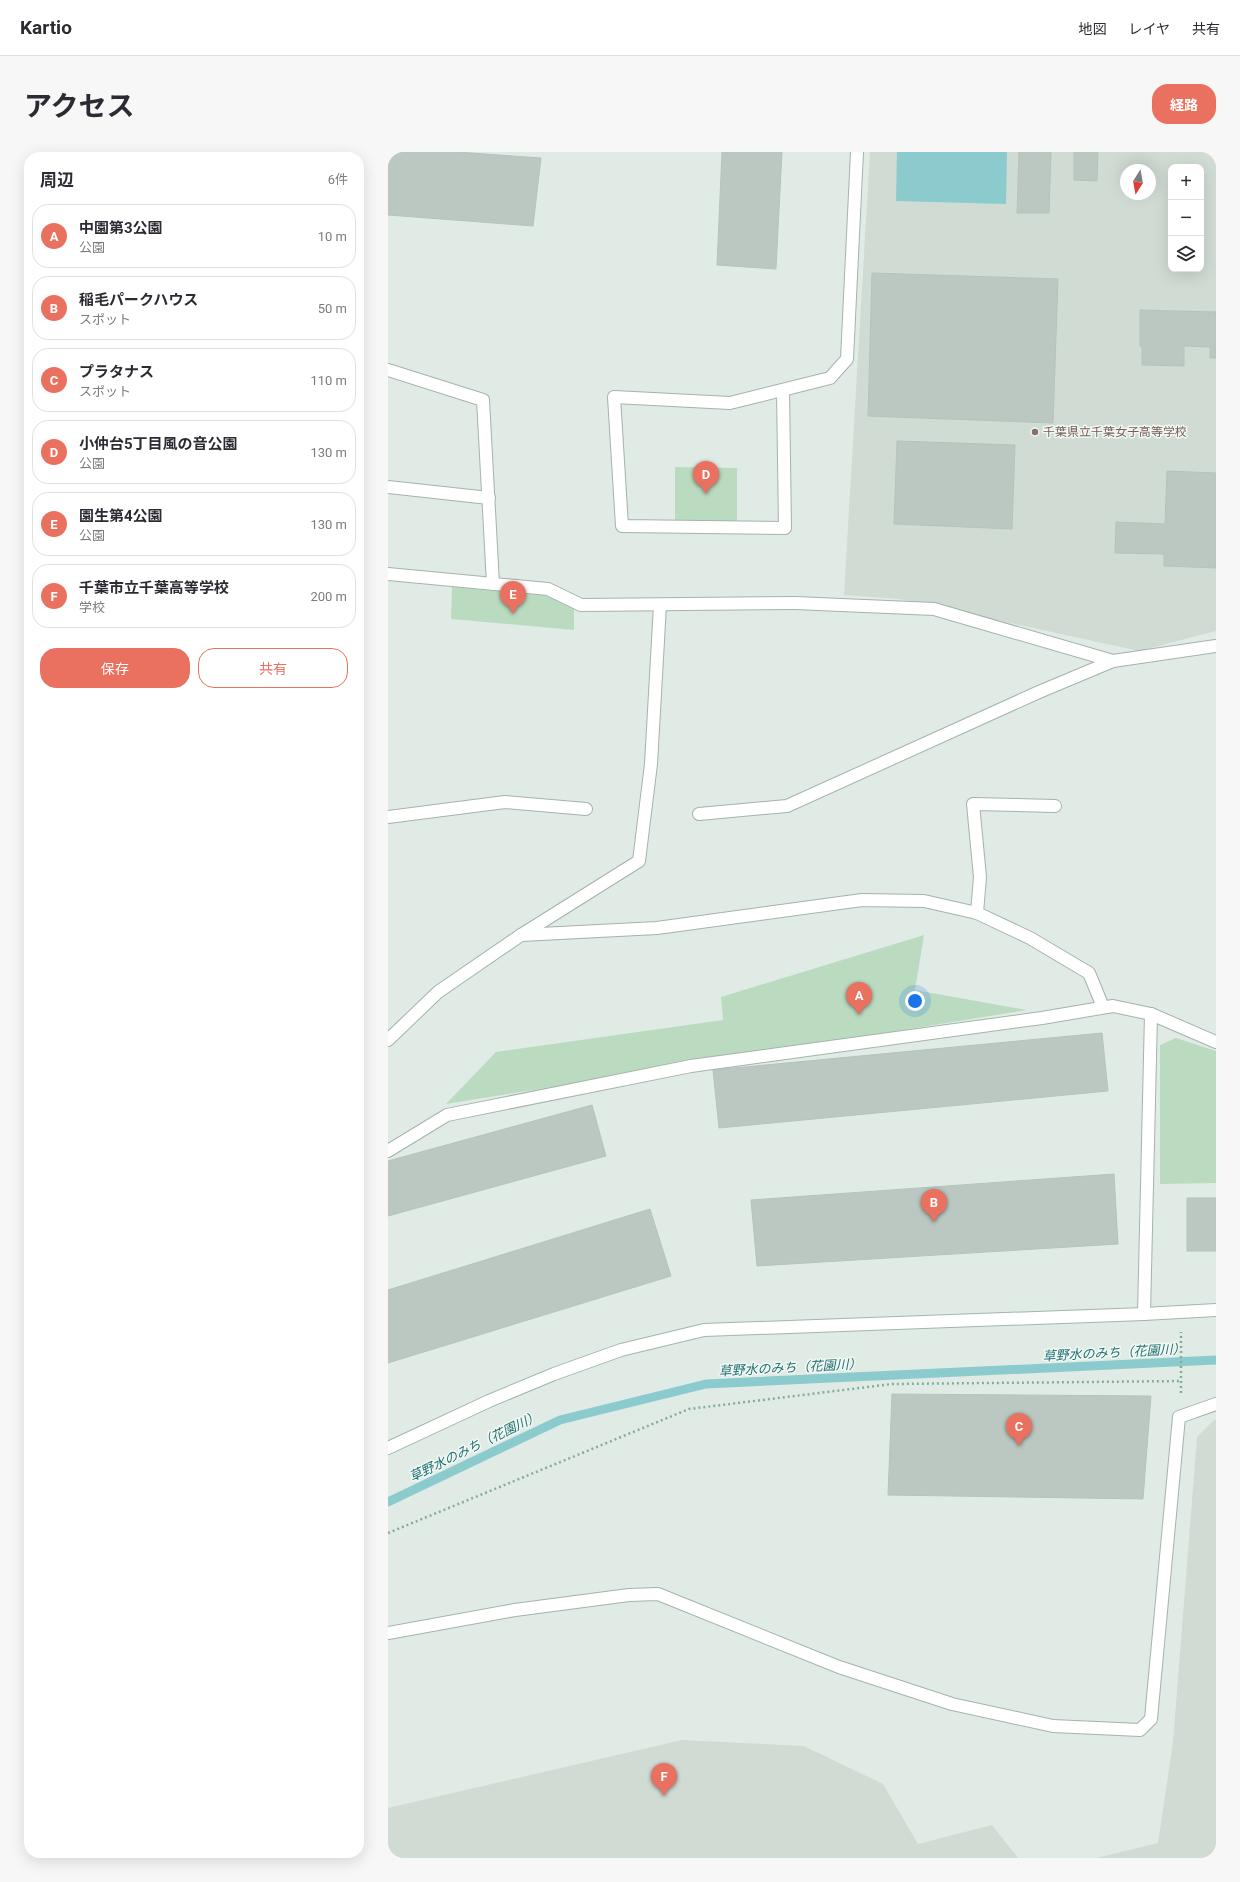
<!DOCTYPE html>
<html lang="ja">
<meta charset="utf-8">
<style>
body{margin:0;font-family:Roboto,"Noto Sans JP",sans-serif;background:#f7f7f7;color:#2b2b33}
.controls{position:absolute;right:12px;top:12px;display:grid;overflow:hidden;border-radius:8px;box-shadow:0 4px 16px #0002}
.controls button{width:36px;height:36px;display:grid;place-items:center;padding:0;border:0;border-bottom:1px solid #e1e1e2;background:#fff;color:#2b2b33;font:20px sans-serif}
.compass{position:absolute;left:732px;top:12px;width:36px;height:36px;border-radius:50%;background:#fff;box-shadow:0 4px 16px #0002;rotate:191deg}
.you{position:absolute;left:527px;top:849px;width:14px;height:14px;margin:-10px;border:3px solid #fff;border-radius:50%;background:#1a73e8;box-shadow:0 0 0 6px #1a73e833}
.badge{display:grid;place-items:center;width:26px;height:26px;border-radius:50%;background:#ea7060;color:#fff;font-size:13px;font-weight:700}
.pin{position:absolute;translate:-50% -33px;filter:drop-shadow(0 1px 2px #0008)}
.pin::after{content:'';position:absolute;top:21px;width:14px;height:12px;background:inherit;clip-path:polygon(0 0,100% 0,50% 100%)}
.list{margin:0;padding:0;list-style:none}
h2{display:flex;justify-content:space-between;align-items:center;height:52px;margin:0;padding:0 16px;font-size:17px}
h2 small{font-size:13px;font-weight:400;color:#7c7c81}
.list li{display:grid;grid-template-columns:26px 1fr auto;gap:12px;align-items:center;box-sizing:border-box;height:64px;margin:0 8px 8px;padding:0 8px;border:1px solid #e1e1e2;border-radius:16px}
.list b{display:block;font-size:15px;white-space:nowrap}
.list p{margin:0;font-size:13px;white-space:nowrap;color:#7c7c81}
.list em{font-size:13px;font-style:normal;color:#7c7c81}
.actions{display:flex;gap:8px;padding:12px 16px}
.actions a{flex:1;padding:9px 0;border:1px solid #ea7060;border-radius:16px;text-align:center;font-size:14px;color:#ea7060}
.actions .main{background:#ea7060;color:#fff}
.icon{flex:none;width:22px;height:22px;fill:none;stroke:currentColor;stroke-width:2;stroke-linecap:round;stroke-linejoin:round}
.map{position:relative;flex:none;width:828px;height:1706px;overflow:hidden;border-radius:16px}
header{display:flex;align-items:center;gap:24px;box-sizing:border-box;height:56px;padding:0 20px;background:#fff;border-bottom:1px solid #e1e1e2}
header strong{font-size:19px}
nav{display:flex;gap:22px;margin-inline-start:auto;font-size:14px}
.intro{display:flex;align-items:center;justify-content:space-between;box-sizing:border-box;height:96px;padding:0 24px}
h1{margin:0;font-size:28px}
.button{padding:10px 18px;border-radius:16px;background:#ea7060;color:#fff;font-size:14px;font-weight:700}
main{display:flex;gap:24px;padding:0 24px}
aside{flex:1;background:#fff;border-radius:16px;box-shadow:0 4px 16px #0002}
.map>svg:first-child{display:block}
.built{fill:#d0dbd4;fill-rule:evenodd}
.green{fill:#bbdbc0}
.water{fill:#8ccbcd}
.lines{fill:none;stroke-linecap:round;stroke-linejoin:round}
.stream{stroke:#8ccbcd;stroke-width:9}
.building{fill:#bac8c1;stroke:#b4c4bb}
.lane-casing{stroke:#a4b3ab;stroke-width:14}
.street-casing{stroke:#a4b3ab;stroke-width:14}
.secondary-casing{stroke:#a1b6ac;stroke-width:14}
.path{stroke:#83ad9b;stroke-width:2.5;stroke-dasharray:2 3;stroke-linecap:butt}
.lane{stroke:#fff;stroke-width:12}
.street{stroke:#fff;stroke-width:12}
.secondary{stroke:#fff;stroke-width:12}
.education-dot{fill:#8d6e63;stroke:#f2f8f4;stroke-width:1.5}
.labels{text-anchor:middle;stroke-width:3;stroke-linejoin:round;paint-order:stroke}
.education-label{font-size:12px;fill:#785e54;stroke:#f2f8f4;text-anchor:start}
.water-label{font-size:13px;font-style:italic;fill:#207073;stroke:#f2f8f4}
</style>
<header>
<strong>Kartio</strong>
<nav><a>地図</a><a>レイヤ</a><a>共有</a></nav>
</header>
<div class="intro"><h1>アクセス</h1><a class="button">経路</a></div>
<main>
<aside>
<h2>周辺<small>6件</small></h2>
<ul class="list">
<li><span class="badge">A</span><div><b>中園第3公園</b><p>公園</p></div><em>10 m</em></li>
<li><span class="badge">B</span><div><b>稲毛パークハウス</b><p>スポット</p></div><em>50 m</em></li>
<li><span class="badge">C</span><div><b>プラタナス</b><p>スポット</p></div><em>110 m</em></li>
<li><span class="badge">D</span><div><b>小仲台5丁目風の音公園</b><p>公園</p></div><em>130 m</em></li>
<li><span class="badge">E</span><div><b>園生第4公園</b><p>公園</p></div><em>130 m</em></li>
<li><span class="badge">F</span><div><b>千葉市立千葉高等学校</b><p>学校</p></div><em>200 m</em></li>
</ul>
<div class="actions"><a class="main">保存</a><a>共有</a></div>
</aside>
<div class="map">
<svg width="828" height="1706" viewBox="0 0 828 1706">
<rect width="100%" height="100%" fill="#e1ebe5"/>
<g class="built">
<path d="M482,0H828V479L751,499L511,447L456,443ZM783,15H813V117H783ZM738,18H762V42H738Z"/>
<path d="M826,1268H828V1706H708L770,1691L785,1590L809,1285Z"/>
<path d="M294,1588L416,1594L495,1632L530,1692L604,1673L630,1706H0V1656Z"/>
</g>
<g class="green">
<path d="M287,315L349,316V369H287Z"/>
<path d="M64,435L162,444L186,457V478L63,467Z"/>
<path d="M536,783L527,838L639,858L58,952L108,900L335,868L333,845Z"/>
<path d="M788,886L828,899V1031L772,1032V893Z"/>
</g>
<path class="water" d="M509,0H619L618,52L508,49Z"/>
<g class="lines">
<path class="stream" d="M0,1350L172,1268L318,1232L828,1208"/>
</g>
<g class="building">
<path d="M0,0H69L153,6L145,74L0,63Z"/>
<path d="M334,0H394L388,117L329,113Z"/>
<path d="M631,0H663L661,61H629Z"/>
<path d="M686,0H710L709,29L686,28Z"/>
<path d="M484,121L670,127L665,271L480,264Z"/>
<path d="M752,158L828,160V206H822V195L796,194V214L754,213V194H752Z"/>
<path d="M509,289L627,293L624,377L506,372Z"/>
<path d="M779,319L828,321V416L776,414V402L727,401L728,370L777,372Z"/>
<path d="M714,881L720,939L331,976L325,918Z"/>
<path d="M204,953L218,1004L0,1064V1009Z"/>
<path d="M726,1022L730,1092L369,1114L363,1048Z"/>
<rect x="799" y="1046" width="29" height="53"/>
<path d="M262,1057L283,1124L0,1211V1138Z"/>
<path d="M504,1242L763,1244L755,1347L500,1343Z"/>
</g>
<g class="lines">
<defs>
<g id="lane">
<path d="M395,238L397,376L234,374L226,245L342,251L442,226L459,207L469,0"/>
<path d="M407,451L546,457L725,509"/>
<path d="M311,662L399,654L651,540L725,509L828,494"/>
<path d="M589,761L592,725L585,652L667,654"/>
<path d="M133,783L251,709L263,612L272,453"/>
</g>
<g id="street">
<path d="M0,218L95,248L105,432"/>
<path d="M0,335L101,346"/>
<path d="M0,422L160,437L193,453L407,451"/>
<path d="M0,665L117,650L198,657"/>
<path d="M0,888L50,840L133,783L269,776L474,748L536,749L589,761L642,786L701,821L715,855"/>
<path d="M0,999L59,963L303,914L654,866L725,854L763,862L828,890"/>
<path d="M756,1162L763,862"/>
<path d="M0,1481L127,1458L241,1443L270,1442L451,1515L564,1552L665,1574L752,1578L763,1567L791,1265L828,1252"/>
</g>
<path id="secondary" d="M0,1296L101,1249L166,1222L233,1198L316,1178L756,1162L828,1158"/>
</defs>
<use href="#lane" class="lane-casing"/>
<use href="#street" class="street-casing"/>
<use href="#secondary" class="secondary-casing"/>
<g class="path">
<path d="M793,1241V1180"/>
<path d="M0,1381L301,1257L504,1232L794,1229"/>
</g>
<use href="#lane" class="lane"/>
<use href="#street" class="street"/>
<use href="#secondary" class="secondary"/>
</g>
<circle class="education-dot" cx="647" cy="280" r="4"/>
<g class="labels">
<g class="education-label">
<text x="655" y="284">千葉県立千葉女子高等学校</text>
</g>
<g class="water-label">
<text transform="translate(726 1200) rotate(-3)" y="5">草野水のみち（花園川）</text>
<text transform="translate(402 1215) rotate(-3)" y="5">草野水のみち（花園川）</text>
<text transform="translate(86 1294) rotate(-26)" y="5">草野水のみち（花園川）</text>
</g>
</g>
</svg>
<div class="controls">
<button>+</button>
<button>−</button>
<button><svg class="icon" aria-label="layers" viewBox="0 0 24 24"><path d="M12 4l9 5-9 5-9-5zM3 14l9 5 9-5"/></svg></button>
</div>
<svg class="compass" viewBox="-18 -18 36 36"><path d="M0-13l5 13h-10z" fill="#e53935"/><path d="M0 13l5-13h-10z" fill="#7c7c81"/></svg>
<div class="you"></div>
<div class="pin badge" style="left:471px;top:863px">A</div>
<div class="pin badge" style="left:546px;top:1070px">B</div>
<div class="pin badge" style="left:631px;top:1294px">C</div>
<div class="pin badge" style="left:318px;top:342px">D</div>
<div class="pin badge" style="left:125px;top:462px">E</div>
<div class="pin badge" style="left:276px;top:1644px">F</div>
</div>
</main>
